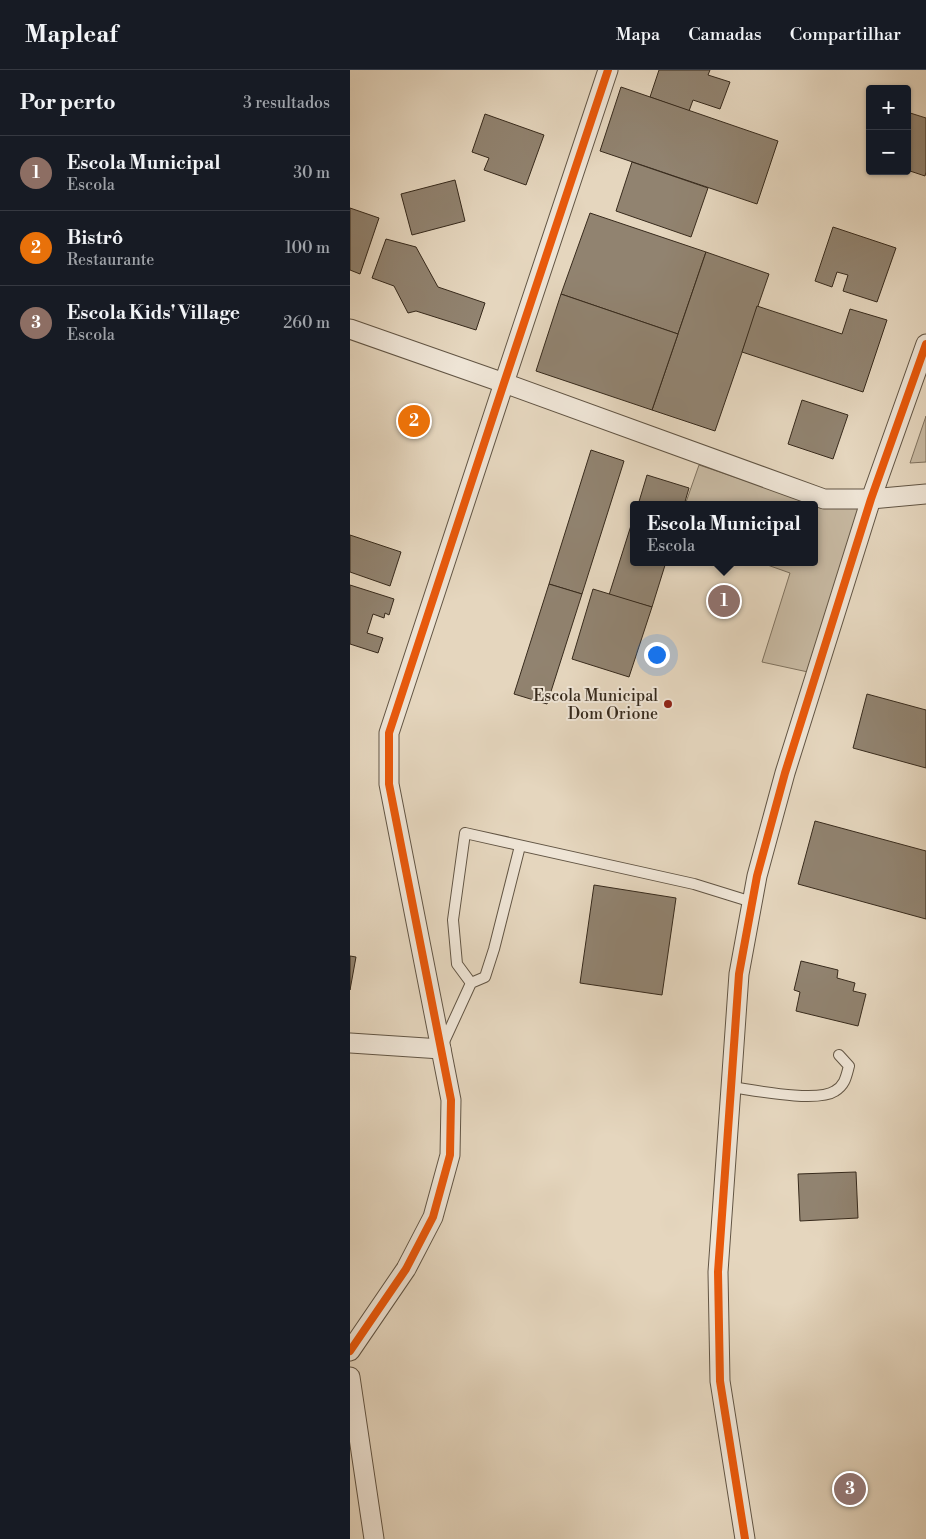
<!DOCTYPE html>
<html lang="pt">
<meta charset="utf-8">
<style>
body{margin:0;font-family:"Libre Bodoni",serif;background:#20242c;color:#f1f3f6}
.controls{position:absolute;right:15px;top:15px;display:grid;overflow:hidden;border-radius:5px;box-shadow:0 1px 4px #0004}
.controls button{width:45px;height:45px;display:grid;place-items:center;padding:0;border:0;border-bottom:1px solid #363941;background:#171b24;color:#f1f3f6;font:25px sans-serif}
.you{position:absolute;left:306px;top:584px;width:18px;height:18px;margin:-12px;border:4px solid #fff;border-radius:50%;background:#1a73e8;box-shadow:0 0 0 8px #1a73e833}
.badge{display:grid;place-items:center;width:32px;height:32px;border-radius:50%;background:#1a73e8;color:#fff;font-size:16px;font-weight:700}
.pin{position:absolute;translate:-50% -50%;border:2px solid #fff;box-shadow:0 1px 5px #0006}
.popup{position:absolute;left:280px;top:431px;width:188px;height:65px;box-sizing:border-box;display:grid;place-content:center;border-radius:5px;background:#171b24;filter:drop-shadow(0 1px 4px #0005);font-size:16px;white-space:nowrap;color:#9ea1a6}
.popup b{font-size:19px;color:#f1f3f6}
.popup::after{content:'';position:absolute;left:50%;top:100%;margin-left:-10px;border:10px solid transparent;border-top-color:#171b24}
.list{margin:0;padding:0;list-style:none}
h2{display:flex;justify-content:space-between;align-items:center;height:65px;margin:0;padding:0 20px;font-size:21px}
h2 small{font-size:16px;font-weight:400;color:#9ea1a6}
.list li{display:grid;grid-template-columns:32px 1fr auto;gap:15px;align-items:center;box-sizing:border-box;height:75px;padding:0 20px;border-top:1px solid #363941}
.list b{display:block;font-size:19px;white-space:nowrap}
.list p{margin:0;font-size:16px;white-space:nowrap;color:#9ea1a6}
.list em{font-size:16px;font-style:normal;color:#9ea1a6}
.map{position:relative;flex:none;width:576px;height:1469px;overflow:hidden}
header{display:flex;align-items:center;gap:30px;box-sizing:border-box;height:70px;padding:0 25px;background:#171b24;border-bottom:1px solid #363941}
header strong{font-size:24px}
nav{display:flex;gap:28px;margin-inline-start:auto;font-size:18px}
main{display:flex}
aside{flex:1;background:#171b24}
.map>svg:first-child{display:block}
.green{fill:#c7b9a2;stroke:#7f725f}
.building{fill:#918370;stroke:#372a1c}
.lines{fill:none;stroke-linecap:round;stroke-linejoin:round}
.lane-casing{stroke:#625544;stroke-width:12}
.street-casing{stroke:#625544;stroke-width:21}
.lane{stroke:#eee4d5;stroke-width:10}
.street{stroke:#eee4d5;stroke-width:19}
.cycleway-casing{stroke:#eee4d5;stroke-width:11}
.cycleway{stroke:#e8590c;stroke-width:8}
.poi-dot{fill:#8f2418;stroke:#eee4d5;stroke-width:2}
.labels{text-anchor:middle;stroke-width:4;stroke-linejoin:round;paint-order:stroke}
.poi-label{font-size:16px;fill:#372a1c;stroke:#eee4d5;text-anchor:end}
</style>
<header>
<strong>Mapleaf</strong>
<nav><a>Mapa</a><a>Camadas</a><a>Compartilhar</a></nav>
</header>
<main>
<aside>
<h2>Por perto<small>3 resultados</small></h2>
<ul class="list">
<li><span class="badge" style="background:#8d6e63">1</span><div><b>Escola Municipal</b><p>Escola</p></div><em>30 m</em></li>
<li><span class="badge" style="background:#e8710a">2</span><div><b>Bistrô</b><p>Restaurante</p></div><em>100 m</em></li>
<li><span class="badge" style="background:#8d6e63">3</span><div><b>Escola Kids' Village</b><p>Escola</p></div><em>260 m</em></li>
</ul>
</aside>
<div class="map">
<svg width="576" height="1469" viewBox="0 0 576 1469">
<rect width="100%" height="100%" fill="#e5d6be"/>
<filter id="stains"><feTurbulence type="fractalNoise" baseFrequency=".004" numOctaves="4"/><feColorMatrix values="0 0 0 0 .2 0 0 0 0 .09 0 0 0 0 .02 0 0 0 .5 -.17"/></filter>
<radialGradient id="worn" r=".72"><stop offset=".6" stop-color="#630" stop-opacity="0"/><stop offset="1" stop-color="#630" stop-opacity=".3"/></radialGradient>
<g class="green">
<path d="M576,346V392L560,393Z"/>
<path d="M349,395L470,436L519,434L458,602L412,592L440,503L409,492H464V435H335Z"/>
</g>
<g class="building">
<path d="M309,0H360L358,5L380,12L370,39L343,30L339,41L300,27Z"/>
<path d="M271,17L428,71L407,134L250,81Z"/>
<path d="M557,42L576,48V102L575,106L557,100Z"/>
<path d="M135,44L194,65L176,115L134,100L139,88L122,82Z"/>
<path d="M282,92L358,118L341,167L266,141Z"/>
<path d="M105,110L115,151L62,165L51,124Z"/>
<path d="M0,138L29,148L10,204L0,200Z"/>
<path d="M240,143L356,182L328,264L211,224Z"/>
<path d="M483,157L546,178L527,232L493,221L498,205L487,202L482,217L465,211Z"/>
<path d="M36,169L66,177L88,217L135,233L126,260L66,241L58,243L44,216L22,208Z"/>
<path d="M356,182L419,204L365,361L302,340Z"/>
<path d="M211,224L328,264L302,340L186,301Z"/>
<path d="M407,236L492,264L500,239L537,250L513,322L392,282Z"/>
<path d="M452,330L498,345L483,389L438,374Z"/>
<path d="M241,380L274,391L232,524L199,514Z"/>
<path d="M297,405L339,418L334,435H288Z"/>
<path d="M284,446V492H316L302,537L259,525Z"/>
<path d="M0,465L51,482L40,516L0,502Z"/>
<path d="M199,514L232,524L197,634L164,624Z"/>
<path d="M0,515L44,529L39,545L35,543L34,548L23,544L17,563L33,568L28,583L0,574Z"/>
<path d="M243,519L302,537L279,607L222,589Z"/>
<path d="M517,624L576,640V698L503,678Z"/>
<path d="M465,751L576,781V849L448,814Z"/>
<path d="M244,815L326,828L312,925L230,913Z"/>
<path d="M0,886L6,887L0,920Z"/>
<path d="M451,891L488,900L487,908L505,913L503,921L516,924L508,956L446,941L450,922L444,920Z"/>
<path d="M506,1102L508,1148L450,1151L448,1104Z"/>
</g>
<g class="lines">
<defs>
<g id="lane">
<path d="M121,913L107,894L103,850L115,763L344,814L402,832"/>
<path d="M93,974L121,913L135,907L144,879L170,776"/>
<path d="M381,1017C403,1020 467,1033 485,1021C495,1015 496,1007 499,996L489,985"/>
</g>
<g id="street">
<path d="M0,259L154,313L474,429H521L576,424"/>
<path d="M0,973L91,979"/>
<path d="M0,1281L56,1199L83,1147L100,1085L101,1030L39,714V663L154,313L258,0"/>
<path d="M0,1307L24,1469"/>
<path d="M395,1469L370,1311L368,1202L389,904L407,806L435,703L521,429L576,274"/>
</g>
</defs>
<use href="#lane" class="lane-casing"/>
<use href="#street" class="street-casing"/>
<use href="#lane" class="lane"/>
<use href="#street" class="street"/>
<defs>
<g id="cycleway">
<path d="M0,1281L56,1199L83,1147L100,1085L101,1030L39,714V663L154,313L258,0"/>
<path d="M395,1469L370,1311L368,1202L389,904L407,806L435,703L521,429L576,274"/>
</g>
</defs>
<use href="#cycleway" class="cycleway-casing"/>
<use href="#cycleway" class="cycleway"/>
</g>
<circle class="poi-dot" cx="318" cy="634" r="5"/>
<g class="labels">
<g class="poi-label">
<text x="308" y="631">Escola Municipal<tspan x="308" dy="18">Dom Orione</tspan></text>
</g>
</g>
<rect width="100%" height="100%" filter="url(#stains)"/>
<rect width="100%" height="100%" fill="url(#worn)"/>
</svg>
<div class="controls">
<button>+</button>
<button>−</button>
</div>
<div class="you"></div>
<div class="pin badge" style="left:374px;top:531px;background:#8d6e63">1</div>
<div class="popup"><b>Escola Municipal</b>Escola</div>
<div class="pin badge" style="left:64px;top:351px;background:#e8710a">2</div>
<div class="pin badge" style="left:500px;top:1419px;background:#8d6e63">3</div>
</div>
</main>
